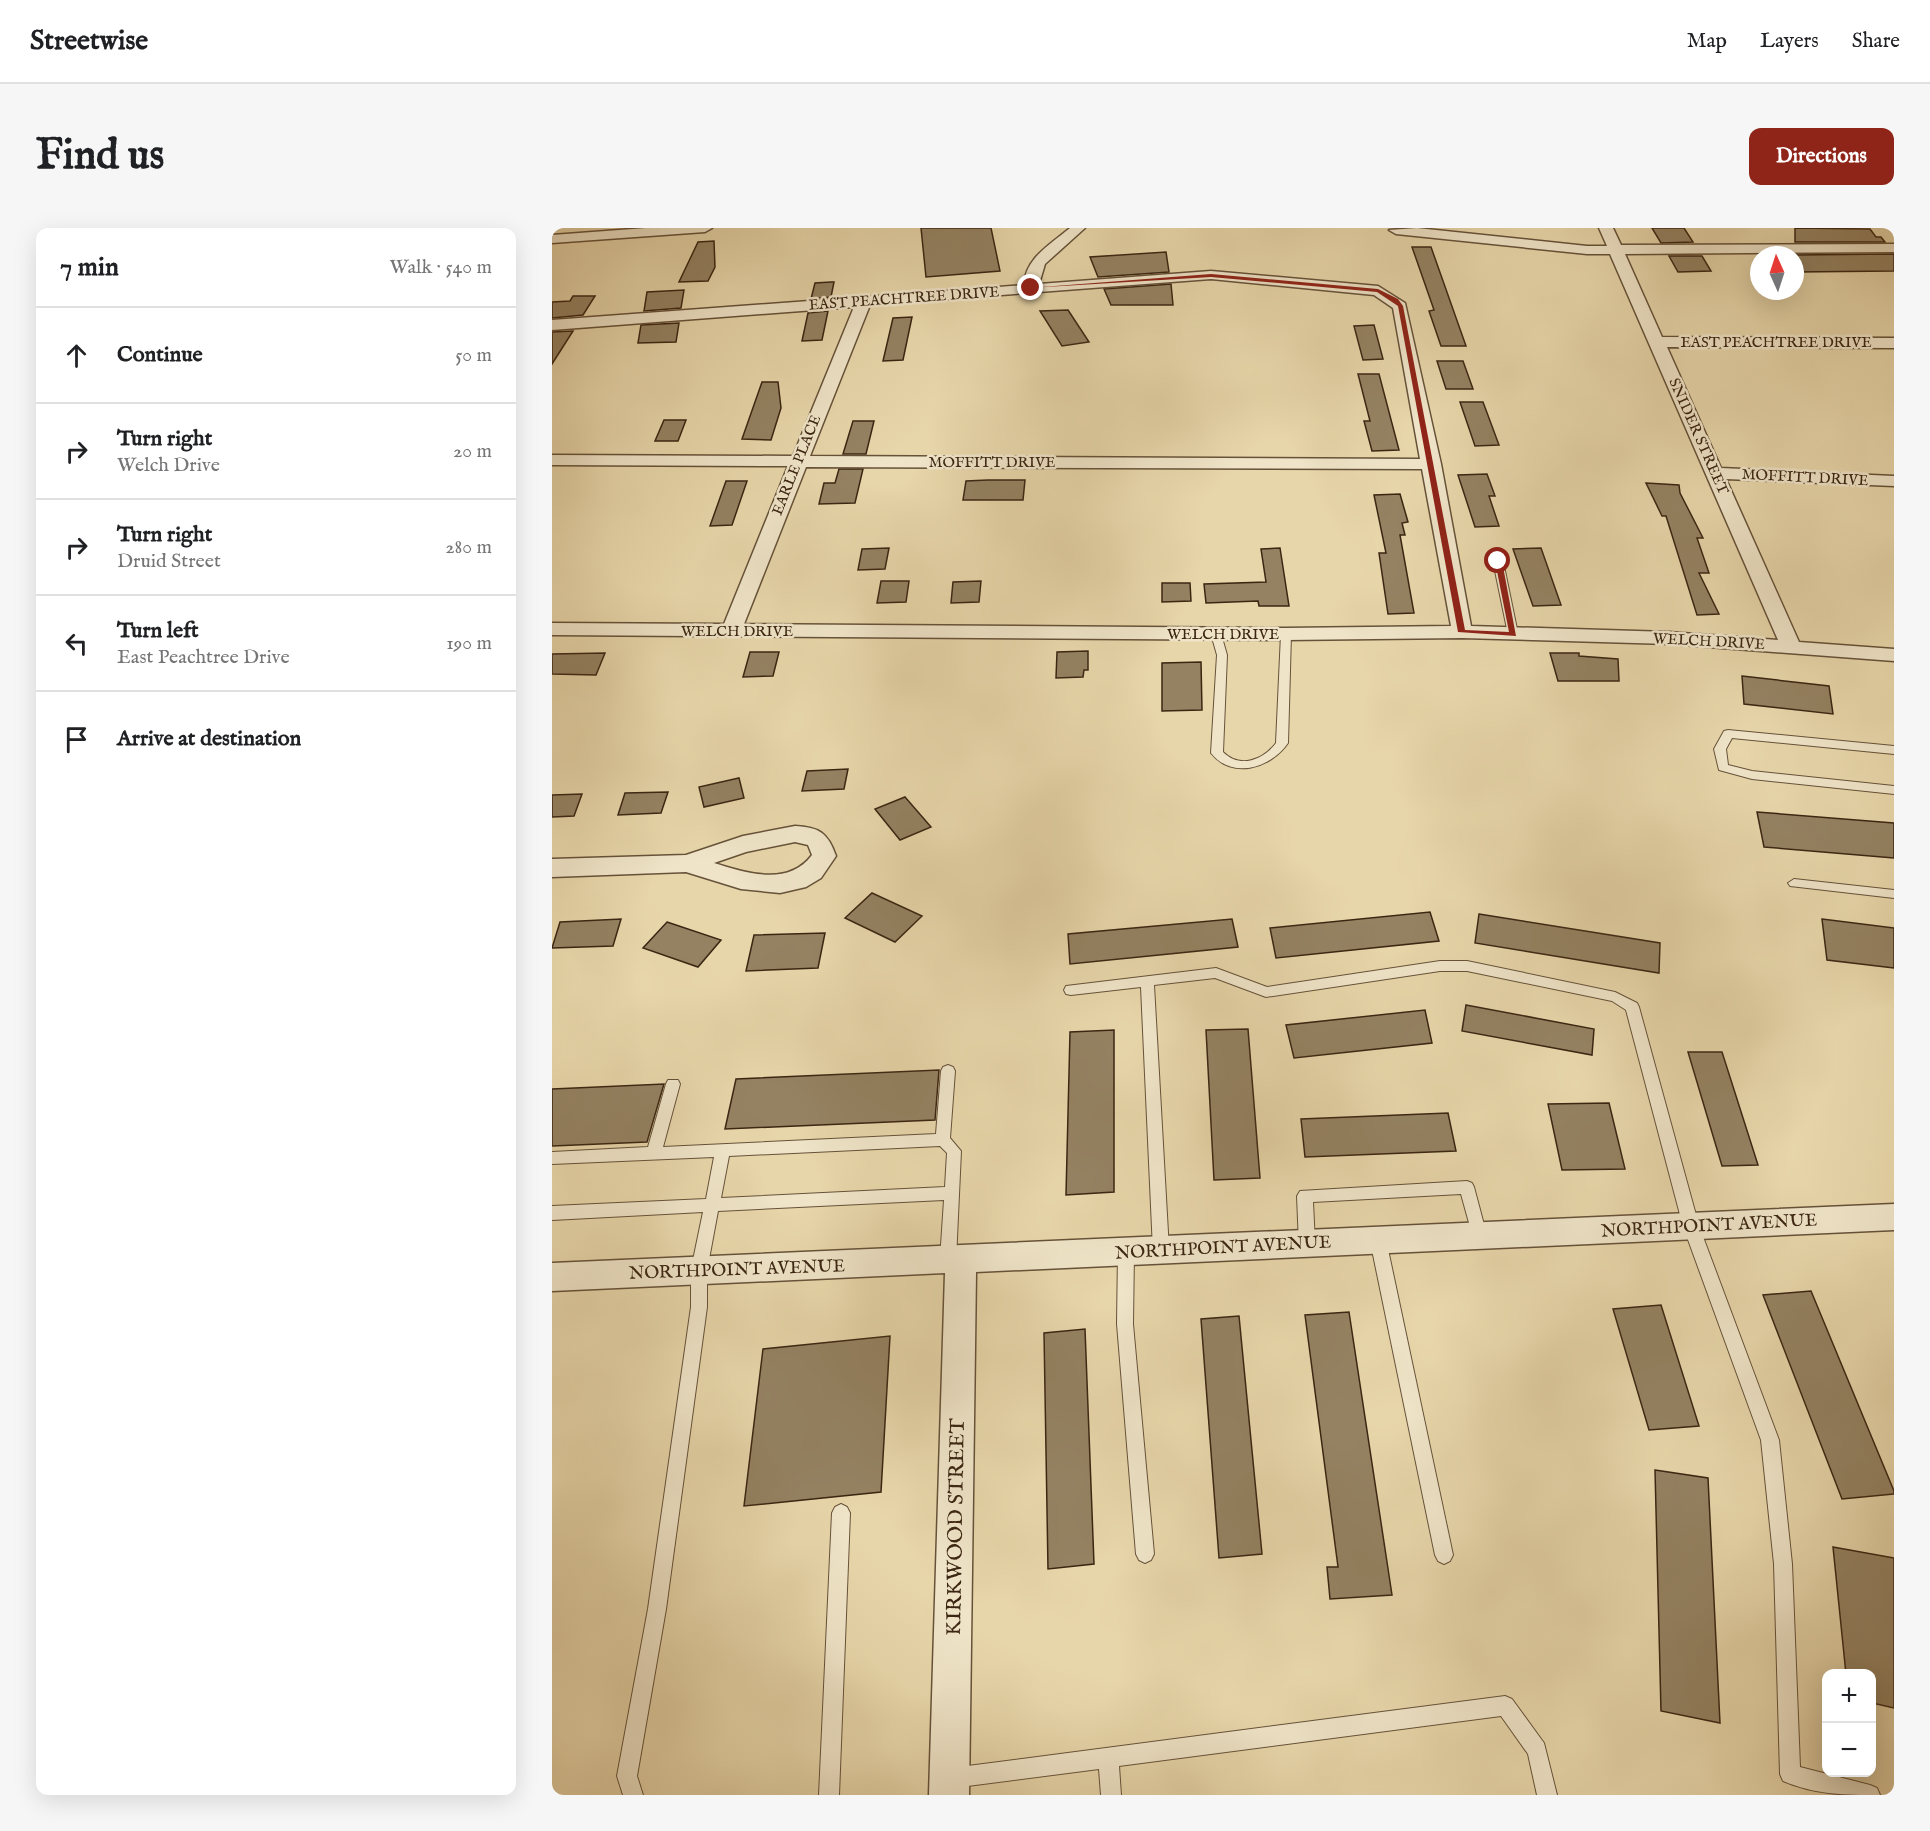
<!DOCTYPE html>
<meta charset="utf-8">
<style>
body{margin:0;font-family:"IM FELL English",serif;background:#f6f6f6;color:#202124}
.controls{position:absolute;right:18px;bottom:18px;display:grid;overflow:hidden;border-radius:12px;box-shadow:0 6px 24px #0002}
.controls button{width:54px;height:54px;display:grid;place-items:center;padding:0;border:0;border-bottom:2px solid #e0e0e0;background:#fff;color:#202124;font:30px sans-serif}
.compass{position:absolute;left:1198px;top:18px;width:54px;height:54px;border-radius:50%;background:#fff;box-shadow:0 6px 24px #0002;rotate:357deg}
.stop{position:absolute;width:18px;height:18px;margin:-14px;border:4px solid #8f2418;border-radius:50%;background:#fff}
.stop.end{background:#8f2418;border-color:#fff;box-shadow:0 2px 6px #0008}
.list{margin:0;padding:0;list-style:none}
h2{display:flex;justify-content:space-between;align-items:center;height:78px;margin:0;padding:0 24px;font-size:26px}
h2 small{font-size:20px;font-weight:400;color:#757577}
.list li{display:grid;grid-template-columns:39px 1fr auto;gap:18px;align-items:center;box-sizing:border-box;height:96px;padding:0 24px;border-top:2px solid #e0e0e0}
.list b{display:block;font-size:22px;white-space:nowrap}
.list p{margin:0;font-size:20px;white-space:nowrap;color:#757577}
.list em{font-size:20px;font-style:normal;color:#757577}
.icon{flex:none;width:33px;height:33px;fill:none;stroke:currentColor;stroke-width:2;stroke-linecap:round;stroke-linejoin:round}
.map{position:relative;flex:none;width:1342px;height:1567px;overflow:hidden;border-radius:12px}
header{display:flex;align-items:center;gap:36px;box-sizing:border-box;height:84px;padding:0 30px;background:#fff;border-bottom:2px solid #e0e0e0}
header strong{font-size:28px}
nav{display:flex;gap:33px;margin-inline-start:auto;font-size:21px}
.intro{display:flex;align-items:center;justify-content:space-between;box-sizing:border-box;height:144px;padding:0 36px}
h1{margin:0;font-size:42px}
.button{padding:15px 27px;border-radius:12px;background:#8f2418;color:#fff;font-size:21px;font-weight:700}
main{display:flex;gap:36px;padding:0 36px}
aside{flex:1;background:#fff;border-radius:12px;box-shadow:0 6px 24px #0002}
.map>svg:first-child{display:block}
.building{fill:#948262;stroke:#3b2613;stroke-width:1.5}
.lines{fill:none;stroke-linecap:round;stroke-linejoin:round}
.service-casing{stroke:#665239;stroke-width:2}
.minor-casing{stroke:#665239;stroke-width:3}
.service{fill:#efe4c8;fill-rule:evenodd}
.minor{fill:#efe4c8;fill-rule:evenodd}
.route{fill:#8f2418}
.labels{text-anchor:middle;stroke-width:5;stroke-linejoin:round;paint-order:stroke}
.far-street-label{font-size:15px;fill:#3b2613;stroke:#efe4c8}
.street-label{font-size:18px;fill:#3b2613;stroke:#efe4c8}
.near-street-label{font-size:21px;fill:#3b2613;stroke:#efe4c8}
</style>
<header>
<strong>Streetwise</strong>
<nav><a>Map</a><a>Layers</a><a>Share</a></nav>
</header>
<div class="intro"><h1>Find us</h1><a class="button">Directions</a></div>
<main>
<aside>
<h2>7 min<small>Walk · 540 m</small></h2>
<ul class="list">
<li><svg class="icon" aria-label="ahead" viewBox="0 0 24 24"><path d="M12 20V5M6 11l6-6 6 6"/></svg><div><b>Continue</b></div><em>50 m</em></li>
<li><svg class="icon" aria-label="right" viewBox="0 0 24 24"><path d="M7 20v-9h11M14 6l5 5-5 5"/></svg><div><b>Turn right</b><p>Welch Drive</p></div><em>20 m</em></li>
<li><svg class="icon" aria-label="right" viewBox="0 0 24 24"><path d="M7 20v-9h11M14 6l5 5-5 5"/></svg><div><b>Turn right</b><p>Druid Street</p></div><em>280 m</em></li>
<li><svg class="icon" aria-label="left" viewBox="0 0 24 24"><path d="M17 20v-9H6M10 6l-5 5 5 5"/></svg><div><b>Turn left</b><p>East Peachtree Drive</p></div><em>190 m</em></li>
<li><svg class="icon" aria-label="arrive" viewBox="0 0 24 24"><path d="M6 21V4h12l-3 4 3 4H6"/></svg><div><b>Arrive at destination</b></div></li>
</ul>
</aside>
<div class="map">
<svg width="1342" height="1567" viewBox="0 0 1342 1567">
<rect width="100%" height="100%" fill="#e7d6aa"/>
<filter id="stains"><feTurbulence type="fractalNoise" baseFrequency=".00333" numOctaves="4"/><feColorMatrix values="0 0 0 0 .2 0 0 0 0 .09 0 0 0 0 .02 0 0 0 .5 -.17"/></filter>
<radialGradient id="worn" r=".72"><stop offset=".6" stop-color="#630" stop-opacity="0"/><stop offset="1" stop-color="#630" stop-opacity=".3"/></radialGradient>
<g class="building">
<path d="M369,0H439L448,43L374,49Z"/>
<path d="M1100,0H1132L1141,14L1109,15Z"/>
<path d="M1243,0L1318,1L1324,9H1329L1333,14H1243Z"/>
<path d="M162,13L163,39L156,53L127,54L146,14Z"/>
<path d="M860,19H879L914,118H889L877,83L882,82Z"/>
<path d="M614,24L617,44L546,49L538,29Z"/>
<path d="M1342,26V43L1243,44V27Z"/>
<path d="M1117,28H1150L1159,43L1126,44Z"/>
<path d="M279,54H282L279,69L259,71L263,55Z"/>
<path d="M619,56L621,77H559L552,61Z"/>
<path d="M132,62L129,80L92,83L95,64Z"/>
<path d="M21,68H43L31,87L0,90V74L18,73Z"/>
<path d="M516,82L537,114L510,118L488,83Z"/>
<path d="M276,83L270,112L250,113L256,85Z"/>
<path d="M360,89L351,132L331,133L341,90Z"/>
<path d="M127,95L124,114L86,115L89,97Z"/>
<path d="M822,97L831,131L811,132L802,98Z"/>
<path d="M21,103L0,136V104Z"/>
<path d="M885,133H911L921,161H894Z"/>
<path d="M806,146H827L847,222L820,223L812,193H818Z"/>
<path d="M210,154H226L229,180L219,212L190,211Z"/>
<path d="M908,174H931L947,217L923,218Z"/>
<path d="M112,192H134L126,213H103Z"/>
<path d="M301,193H322L314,226H291Z"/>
<path d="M287,241H311L303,275L267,276L272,255H283Z"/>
<path d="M935,246L943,268H937L947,298L923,299L906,247Z"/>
<path d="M436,252H473L471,272H411L414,253Z"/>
<path d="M174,253H195L180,297L158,298Z"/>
<path d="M1094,255L1127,257L1128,265L1151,310H1145L1157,345H1147L1167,386L1145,387L1114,288H1110Z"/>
<path d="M848,266L856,294L850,295L853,307H848L862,385L836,386L827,325H834L822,267Z"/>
<path d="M337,320L333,341L306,342L310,321Z"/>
<path d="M728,320L737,378H707L706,373L654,375L652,356L714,354L709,321Z"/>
<path d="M989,320L1009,377L981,378L961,321Z"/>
<path d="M329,353H357L354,374L325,375Z"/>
<path d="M429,353L427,374L399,375L401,354Z"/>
<path d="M610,355H638L639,373L610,374Z"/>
<path d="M536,423V442H532L531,449L504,450L505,424Z"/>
<path d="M198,424H227L221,448L191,449Z"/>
<path d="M53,425L44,447L0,446V426Z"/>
<path d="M998,425H1027V428L1066,431L1067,453H1006Z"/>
<path d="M649,434L650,482L610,483V435Z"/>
<path d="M1190,448L1277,458L1281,486L1192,476Z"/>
<path d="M296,541L292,561L250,563L255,543Z"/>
<path d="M187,550L192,570L152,579L147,559Z"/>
<path d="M116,564L109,585L66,587L73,565Z"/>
<path d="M30,566L22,588L0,589V567Z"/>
<path d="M353,569L379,599L348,612L323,581Z"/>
<path d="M1205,584L1342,595V630L1212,619Z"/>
<path d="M320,665L370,688L343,714L293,690Z"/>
<path d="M878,684L887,713L724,730L718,700Z"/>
<path d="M927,686L1108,715L1107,745L923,715Z"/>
<path d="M69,691L61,718L0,720L8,694Z"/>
<path d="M680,691L686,719L518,736L516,706Z"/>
<path d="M1270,691L1342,700V740L1275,732Z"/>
<path d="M115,694L169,712L146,739L91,720Z"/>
<path d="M273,705L266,740L194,743L202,707Z"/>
<path d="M914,777L1042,801L1040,827L910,803Z"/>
<path d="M873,782L880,815L742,830L734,797Z"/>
<path d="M696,801L708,950L662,952L654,802Z"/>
<path d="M562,802V964L514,967L518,804Z"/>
<path d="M1136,824H1170L1206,937L1170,938Z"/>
<path d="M387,842L383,892L173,901L184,851Z"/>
<path d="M112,856L95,914L0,918V861Z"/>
<path d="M1057,875L1073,941L1010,942L996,876Z"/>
<path d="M896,885L904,923L753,929L749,891Z"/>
<path d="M1259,1063L1342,1263V1266L1290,1271L1211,1067Z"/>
<path d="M1109,1077L1147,1198L1097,1202L1061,1081Z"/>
<path d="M797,1084L840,1367L778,1371L775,1339H786L753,1087Z"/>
<path d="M687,1088L710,1326L667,1330L649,1091Z"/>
<path d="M533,1101L542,1336L496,1341L492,1105Z"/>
<path d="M338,1108L329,1264L192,1278L211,1121Z"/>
<path d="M1103,1242L1156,1250L1168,1495L1109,1483Z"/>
<path d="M1281,1319L1342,1330V1480L1320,1475V1446H1294Z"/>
</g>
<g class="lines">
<defs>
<g id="service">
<path d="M946,330L951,333L966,406L961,409L956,406L941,333Z"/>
<path d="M664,403L669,406L675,427L671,524C688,541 711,532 724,515L729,406L734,403L739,406L736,515C719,540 680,552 659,525L665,427L659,406Z"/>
<path d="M1176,502L1342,518V526L1180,510L1174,521L1176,537L1200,543L1342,558V566L1200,551L1167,542L1162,521L1172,503Z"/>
<path d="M1242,651L1342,662V670L1238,658L1236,655Z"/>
<path d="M888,733H915L1063,764L1085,775L1087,779L1147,998L1227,1212L1240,1336L1248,1539L1318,1557L1325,1560L1328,1567C1293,1567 1264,1567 1231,1553L1228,1546L1222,1336L1209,1212L1131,998L1074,782L1060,773L915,743H888L714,769L663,750L602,757L617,1022L614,1027L609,1029L604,1027L601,1022L589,759L519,767L514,766L512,762L514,758L664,740L715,759Z"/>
<path d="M396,837L401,839L403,843L398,910L409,923L404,1032L402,1037L396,1039L390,1037L388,1032L392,972L166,983L155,1042V1079L114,1381L85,1548L91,1567H71L65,1548L96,1381L139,1079V1042L151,984L0,992V978L154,971L162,929L0,936V924L96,919L114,856L116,852H126L128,856L111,919L384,906L389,843L391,839ZM388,918L395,925L393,959L169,970L177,928Z"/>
<path d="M915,953L920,955L922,959L935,1008L932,1013L927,1015L922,1013L909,966L761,974L763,1016L760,1021L755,1023L750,1021L747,1016L745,968L748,963Z"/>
<path d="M826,1005L831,1007L834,1012L901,1327L898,1333L892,1336L886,1333L883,1327L818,1012L821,1007Z"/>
<path d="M574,1017L579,1019L582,1024L581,1096L602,1326L599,1332L593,1335L587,1332L584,1326L565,1096L566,1024L569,1019Z"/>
<path d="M289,1276L295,1279L298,1285L287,1567H267L280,1285L283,1279Z"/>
<path d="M953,1468L960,1471L992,1515L1005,1567H985L976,1526L949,1488L567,1538L569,1567H549L547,1541L400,1560L393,1557L390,1550L393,1543L400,1540Z"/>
</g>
<g id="minor">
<path d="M94,0H160L153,4L0,15V7Z"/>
<path d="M518,0H533L493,36L487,56L659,43L826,58L853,75L889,236L919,398L1117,404L1226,412L1058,26H1035L844,6L837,2L865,0L1035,18H1055L1047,0H1061L1069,17L1342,16V24L1073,26L1110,109L1342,110V120L1115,119L1169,240L1342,248V258L1174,251L1247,414L1342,421V433L1117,416L910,410L734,412L0,407V395L172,396L236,238L0,237V227L241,228L302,79L0,102V92L472,57C473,30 499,16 518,0ZM659,51L822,67L841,80L868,231L258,228L318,77ZM254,239L870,241L899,398L734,400L192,396Z"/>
<path d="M243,598C267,599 276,605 284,628L269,650L254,659L228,665L189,661L134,644L0,649V631L134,627L191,608ZM243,614L256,617L260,627C236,659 195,645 162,635L194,624Z"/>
<path d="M1342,976V1002L424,1044L417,1567H377L393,1045L0,1063V1035Z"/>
</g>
</defs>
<use href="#service" class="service-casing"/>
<use href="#minor" class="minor-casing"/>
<use href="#service" class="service"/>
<use href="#minor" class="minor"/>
</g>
<path class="route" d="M659,46L826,61L846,71L851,78L913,402L957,404L943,333L946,331L950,333L964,408L906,404L846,78L825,64L659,49L477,60Z"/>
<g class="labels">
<g class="far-street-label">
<text transform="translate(352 70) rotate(-4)" y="5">EAST PEACHTREE DRIVE</text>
<text x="1224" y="119">EAST PEACHTREE DRIVE</text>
<text transform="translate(1147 208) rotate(66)" y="5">SNIDER STREET</text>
<text x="440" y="239">MOFFITT DRIVE</text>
<text transform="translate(244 237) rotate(-68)" y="5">EARLE PLACE</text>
<text transform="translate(1253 249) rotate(3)" y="5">MOFFITT DRIVE</text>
<text x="185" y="408">WELCH DRIVE</text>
<text x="671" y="411">WELCH DRIVE</text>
<text transform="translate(1157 413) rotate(3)" y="5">WELCH DRIVE</text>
</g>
<g class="street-label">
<text transform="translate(1157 997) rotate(-3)" y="6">NORTHPOINT AVENUE</text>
<text transform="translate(671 1019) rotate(-3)" y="6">NORTHPOINT AVENUE</text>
<text transform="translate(185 1041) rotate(-2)" y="6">NORTHPOINT AVENUE</text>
</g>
<g class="near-street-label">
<text transform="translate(403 1299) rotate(-89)" y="7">KIRKWOOD STREET</text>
</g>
</g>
<rect width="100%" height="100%" filter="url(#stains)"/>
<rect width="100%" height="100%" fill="url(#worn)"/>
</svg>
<div class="controls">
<button>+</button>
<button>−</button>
</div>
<svg class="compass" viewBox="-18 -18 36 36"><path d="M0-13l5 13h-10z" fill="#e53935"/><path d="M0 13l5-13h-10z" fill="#757577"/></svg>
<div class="stop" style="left:946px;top:333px"></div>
<div class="stop end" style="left:479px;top:60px"></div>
</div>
</main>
